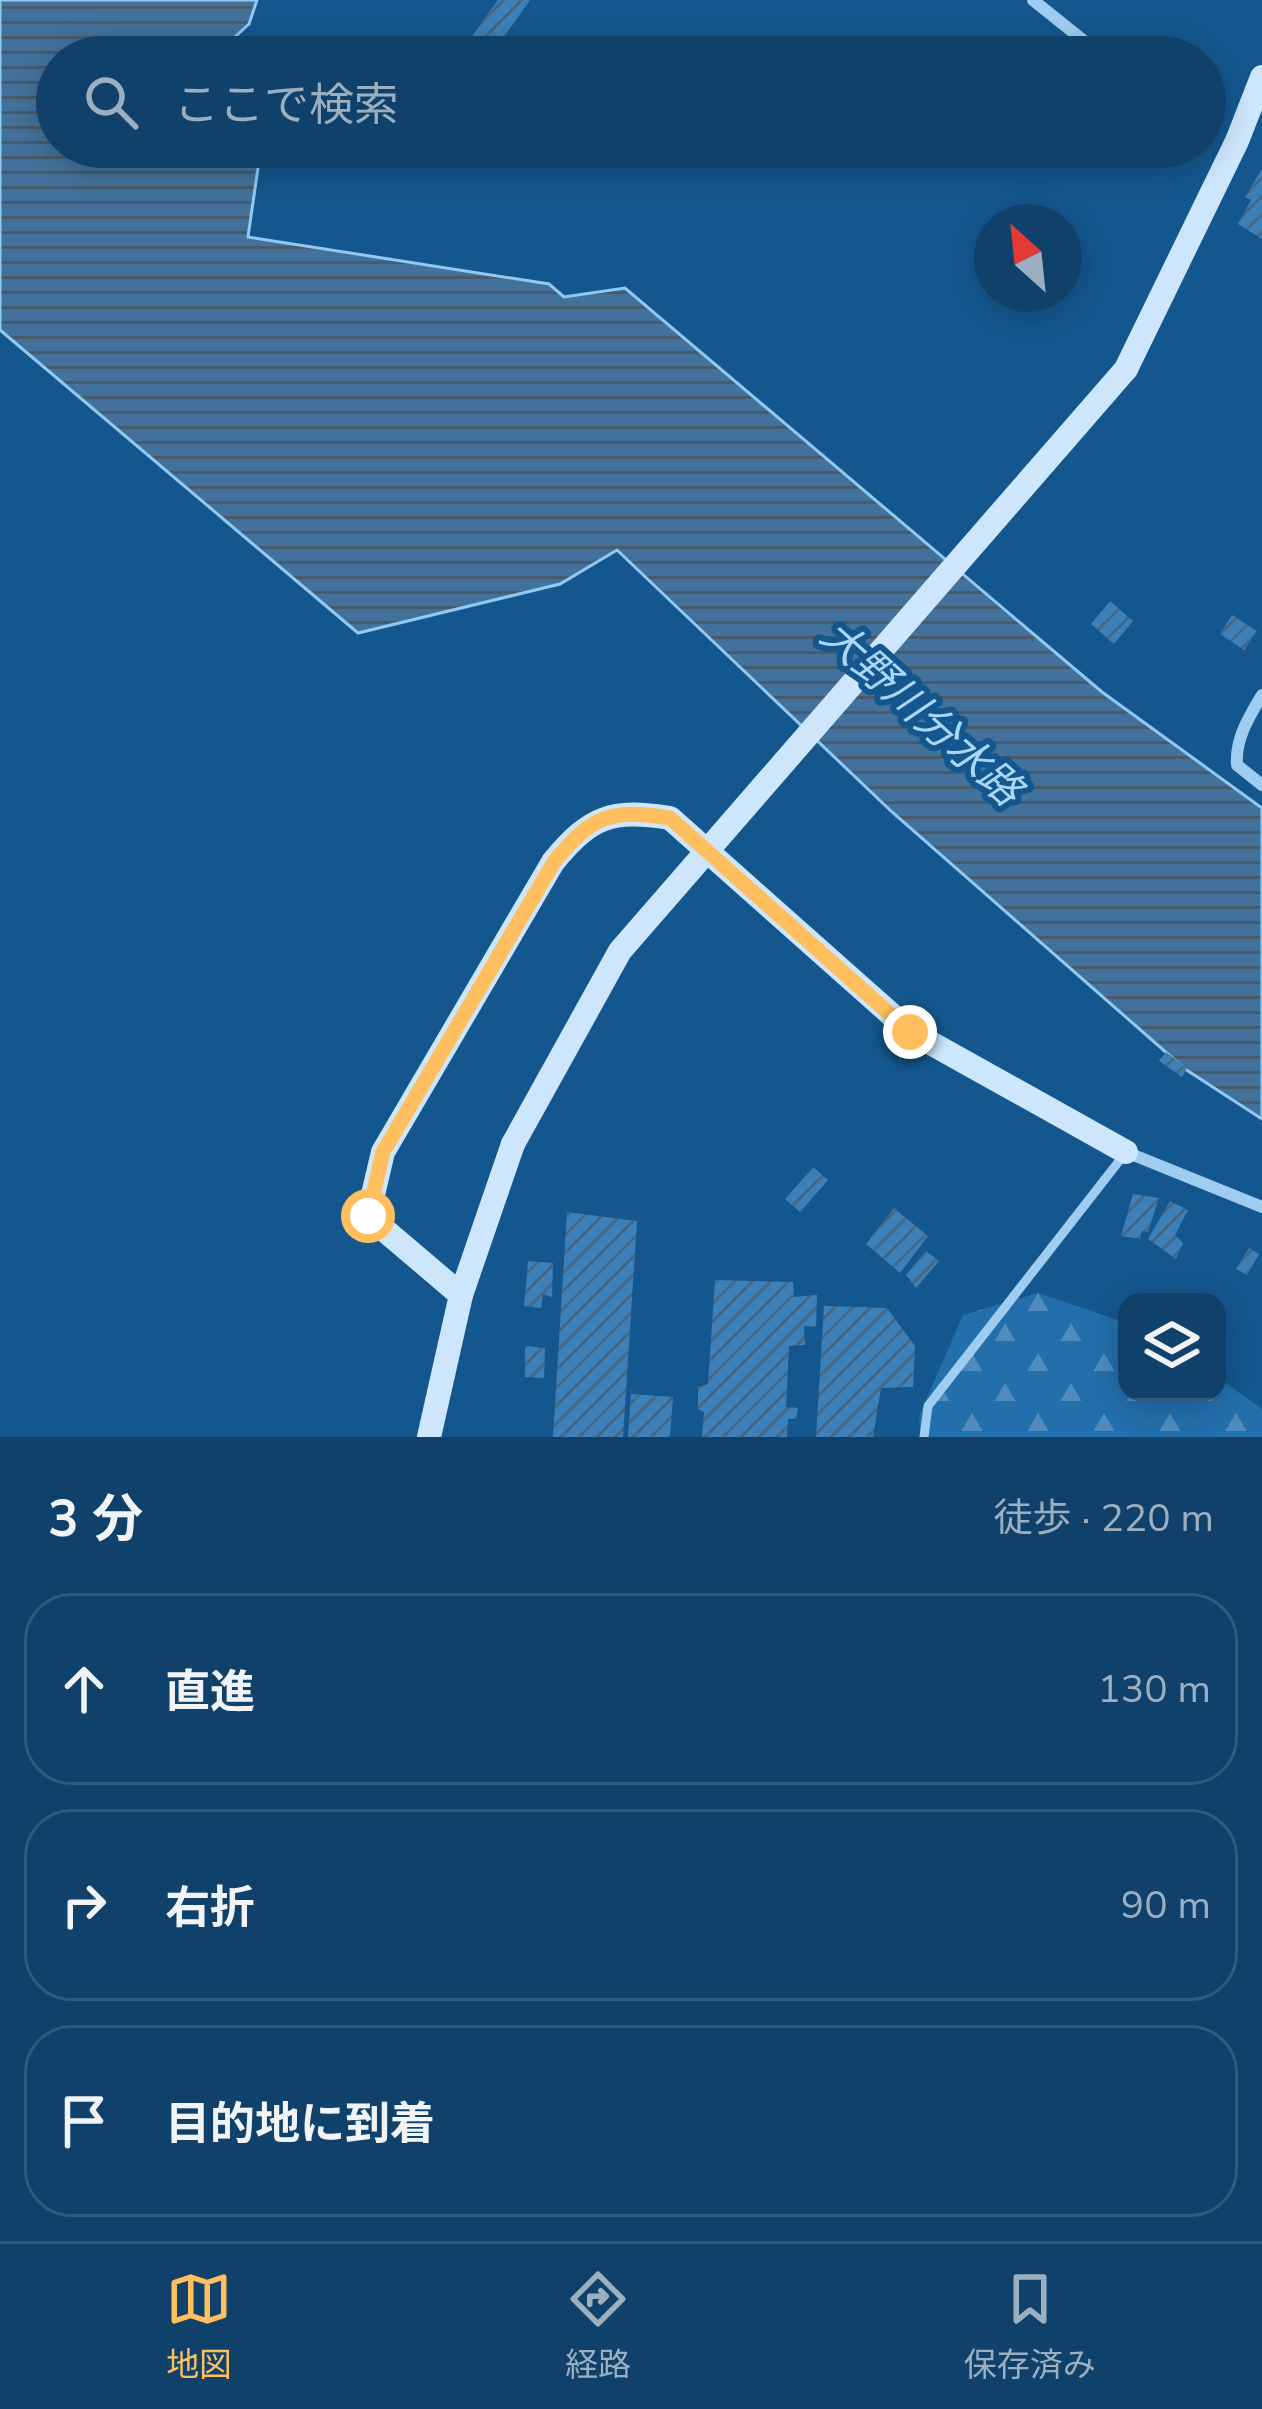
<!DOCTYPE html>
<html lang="ja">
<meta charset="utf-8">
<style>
body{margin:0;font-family:"Nunito Sans","Noto Sans JP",sans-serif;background:#184870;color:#f1f3f6}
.controls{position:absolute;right:36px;bottom:36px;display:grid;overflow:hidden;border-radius:24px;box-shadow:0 6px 30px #0003}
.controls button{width:108px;height:108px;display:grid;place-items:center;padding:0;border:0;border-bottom:3px solid #2f5a7e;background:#0f416a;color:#f1f3f6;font:60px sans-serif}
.compass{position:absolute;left:974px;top:204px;width:108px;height:108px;border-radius:50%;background:#0f416a;box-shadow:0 6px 30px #0003;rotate:333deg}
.stop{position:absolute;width:36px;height:36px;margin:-27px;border:9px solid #ffbf5e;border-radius:50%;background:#fff}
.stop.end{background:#ffbf5e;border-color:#fff;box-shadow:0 3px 12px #0008}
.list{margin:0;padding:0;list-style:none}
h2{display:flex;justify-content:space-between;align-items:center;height:156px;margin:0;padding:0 48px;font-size:51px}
h2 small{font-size:39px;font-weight:400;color:#9bafc1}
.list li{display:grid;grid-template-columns:78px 1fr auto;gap:36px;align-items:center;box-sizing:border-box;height:192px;margin:0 24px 24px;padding:0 24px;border:3px solid #2f5a7e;border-radius:48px}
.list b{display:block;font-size:45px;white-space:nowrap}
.list em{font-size:39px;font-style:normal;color:#9bafc1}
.icon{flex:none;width:66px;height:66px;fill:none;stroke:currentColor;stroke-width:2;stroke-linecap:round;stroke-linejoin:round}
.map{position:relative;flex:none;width:1262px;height:1437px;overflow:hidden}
.search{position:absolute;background:#0f416a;box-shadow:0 6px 30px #0003;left:36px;right:36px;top:36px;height:132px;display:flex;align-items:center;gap:30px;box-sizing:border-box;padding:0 42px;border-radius:66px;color:#9bafc1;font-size:45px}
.sheet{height:804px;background:#0f416a}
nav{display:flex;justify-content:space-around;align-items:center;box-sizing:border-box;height:168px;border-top:3px solid #2f5a7e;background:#0f416a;font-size:33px;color:#9bafc1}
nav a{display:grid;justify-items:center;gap:6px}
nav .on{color:#ffbf5e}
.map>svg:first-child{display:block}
.forest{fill:url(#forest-firs)}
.water{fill:url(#water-rules);stroke:#90c9f4;stroke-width:3}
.building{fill:url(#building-hatch)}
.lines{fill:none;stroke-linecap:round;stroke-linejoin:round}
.lane{stroke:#9fcdf1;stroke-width:9}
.street{stroke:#9fcdf1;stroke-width:12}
.secondary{stroke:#cde6fb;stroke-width:24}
.secondary-bridge{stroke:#cde6fb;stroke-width:24}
.route{stroke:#ffbf5e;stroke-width:15}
.labels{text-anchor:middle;stroke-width:12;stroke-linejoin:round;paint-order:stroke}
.water-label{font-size:42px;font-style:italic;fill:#aad6f8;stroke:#14578e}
</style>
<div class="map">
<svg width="1262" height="1437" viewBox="0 0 1262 1437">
<defs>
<pattern id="forest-firs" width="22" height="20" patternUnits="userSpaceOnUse" patternTransform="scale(3)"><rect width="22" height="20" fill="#236fac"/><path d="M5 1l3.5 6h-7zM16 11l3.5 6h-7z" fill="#4f8cbd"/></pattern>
<pattern id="water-rules" width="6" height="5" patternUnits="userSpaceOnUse" patternTransform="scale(3)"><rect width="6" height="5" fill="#42729b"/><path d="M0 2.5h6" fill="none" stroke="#485b6c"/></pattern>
<pattern id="building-hatch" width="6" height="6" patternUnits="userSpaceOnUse" patternTransform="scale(3)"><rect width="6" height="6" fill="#3d80b8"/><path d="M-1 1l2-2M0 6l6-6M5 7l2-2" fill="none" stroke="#446987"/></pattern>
</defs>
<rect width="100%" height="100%" fill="#14578e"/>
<path class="forest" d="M1038,1293L1127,1323V1392H1217V1377L1262,1409V1437H921L919,1416L963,1315Z"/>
<path class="water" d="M0,0H257L249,24L213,57H57V147H261L248,237L549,284L564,297L625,288L1102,692L1262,808V1119L1185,1069L892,812L617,550L560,584L358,633L0,330Z"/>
<g class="building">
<path d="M498,0H530L490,57H457Z"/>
<path d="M558,36L590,57H543Z"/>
<path d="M1262,169V239L1238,224L1251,200L1245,197Z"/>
<path d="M1110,601L1133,621L1114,644L1091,624Z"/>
<path d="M1232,615L1257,631L1244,650L1220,634Z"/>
<path d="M1166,1052L1187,1068L1182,1077L1159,1061Z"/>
<path d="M813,1167L828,1180L800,1212L785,1199Z"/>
<path d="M1133,1194L1159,1198L1148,1232L1142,1231L1140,1239L1121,1236Z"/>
<path d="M1170,1201L1188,1210L1175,1235L1183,1243L1176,1259L1148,1239Z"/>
<path d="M894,1208L928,1236L900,1273L866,1244Z"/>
<path d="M567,1212L637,1221L623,1437H553Z"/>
<path d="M1249,1248L1259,1254L1247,1275L1236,1269Z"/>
<path d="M926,1251L939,1261L916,1288L906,1275Z"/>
<path d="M528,1261L553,1263L552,1297L543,1294L541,1308L524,1306Z"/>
<path d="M715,1280L793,1282L794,1297L817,1295L816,1327L804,1326L805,1345L789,1346L786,1407L798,1408L796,1419H788L787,1437H702L704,1412L698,1409V1387L708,1384Z"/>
<path d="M824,1306L887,1308L915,1346L913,1387L881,1388L873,1437H816Z"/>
<path d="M525,1346L545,1348L544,1378L525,1377Z"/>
<path d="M631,1394L673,1397L670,1437H628Z"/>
</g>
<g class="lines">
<path class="lane" d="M924,1437L928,1406L1123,1156"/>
<g class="street">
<path d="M1033,0L1104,57"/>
<path d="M1262,695C1249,717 1235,739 1237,765L1262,785"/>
<path d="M1126,1152L1262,1207"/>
</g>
<g class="secondary">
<path d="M1126,369L1237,141L1262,77"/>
<path d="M461,1295L368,1216L383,1152L553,862C591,816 611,809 670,818L911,1032L1126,1152"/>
<path d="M429,1437L461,1295L513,1144"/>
</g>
<path class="secondary-bridge" d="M513,1144L620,951L1126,369"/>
</g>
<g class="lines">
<path class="route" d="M368,1216L383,1152L554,862C591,816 611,808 670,818L910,1032"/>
</g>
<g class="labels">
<g class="water-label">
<text transform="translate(922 712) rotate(42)" y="15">大野川分水路</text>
</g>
</g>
</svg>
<div class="controls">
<button><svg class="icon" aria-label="layers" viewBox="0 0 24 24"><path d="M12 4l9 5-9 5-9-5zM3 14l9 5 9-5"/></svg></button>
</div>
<svg class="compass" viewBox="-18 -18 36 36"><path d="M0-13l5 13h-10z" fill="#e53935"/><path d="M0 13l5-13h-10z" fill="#9bafc1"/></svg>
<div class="stop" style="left:368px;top:1216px"></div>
<div class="stop end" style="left:910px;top:1032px"></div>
<div class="search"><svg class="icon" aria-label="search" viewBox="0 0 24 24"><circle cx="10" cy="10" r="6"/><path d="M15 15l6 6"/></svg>ここで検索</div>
</div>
<section class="sheet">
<h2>3 分<small>徒歩 · 220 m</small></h2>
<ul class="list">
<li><svg class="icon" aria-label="ahead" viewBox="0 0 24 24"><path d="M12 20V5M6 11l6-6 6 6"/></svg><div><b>直進</b></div><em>130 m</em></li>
<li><svg class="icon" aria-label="right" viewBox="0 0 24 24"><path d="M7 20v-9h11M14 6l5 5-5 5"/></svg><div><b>右折</b></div><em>90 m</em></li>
<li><svg class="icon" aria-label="arrive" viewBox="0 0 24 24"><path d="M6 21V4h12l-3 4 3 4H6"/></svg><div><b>目的地に到着</b></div></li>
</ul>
</section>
<nav>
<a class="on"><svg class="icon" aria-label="map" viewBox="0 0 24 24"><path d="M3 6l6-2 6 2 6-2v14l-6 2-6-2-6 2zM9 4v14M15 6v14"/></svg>地図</a>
<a><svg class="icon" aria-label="directions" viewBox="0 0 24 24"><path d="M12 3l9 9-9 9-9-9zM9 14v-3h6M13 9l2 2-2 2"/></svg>経路</a>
<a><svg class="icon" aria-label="saved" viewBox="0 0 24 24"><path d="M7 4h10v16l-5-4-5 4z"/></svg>保存済み</a>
</nav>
